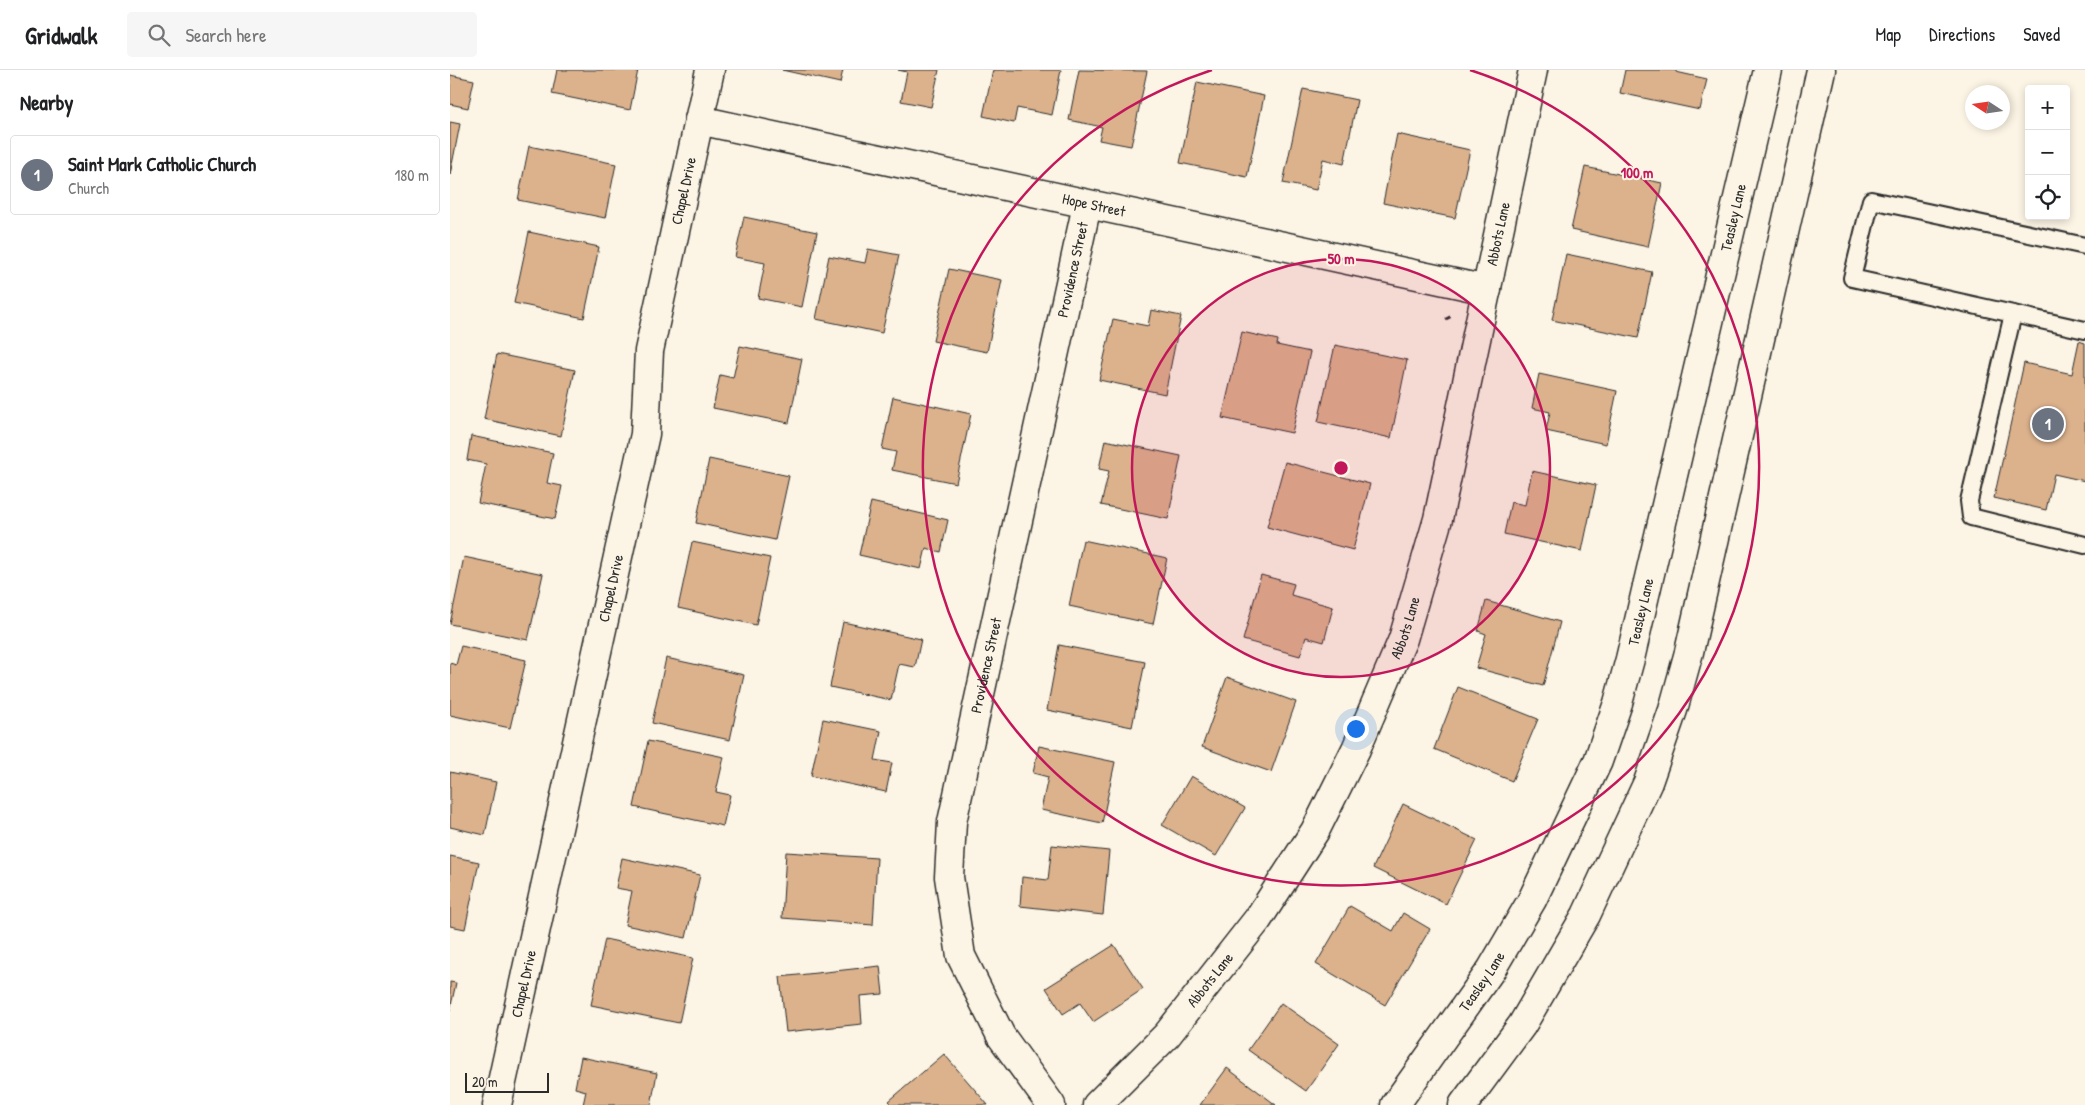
<!DOCTYPE html>
<meta charset="utf-8">
<style>
body{margin:0;font-family:"Patrick Hand",sans-serif;background:#f6f6f6;color:#202124}
.controls{position:absolute;right:15px;top:15px;display:grid;overflow:hidden;border-radius:5px;box-shadow:0 2px 8px #0003}
.controls button{width:45px;height:45px;display:grid;place-items:center;padding:0;border:0;border-bottom:1px solid #e0e0e0;background:#fff;color:#202124;font:25px sans-serif}
.compass{position:absolute;left:1515px;top:15px;width:45px;height:45px;border-radius:50%;background:#fff;box-shadow:0 2px 8px #0003;rotate:282deg}
.scale{position:absolute;left:15px;bottom:12px;width:84px;box-sizing:border-box;padding-left:5px;border:2px solid #2b2b2b;border-top:0;font-size:14px;line-height:18px;white-space:nowrap;color:#2b2b2b;-webkit-text-stroke:4px #fcf5e5;paint-order:stroke}
.you{position:absolute;left:905px;top:658px;width:18px;height:18px;margin:-12px;border:4px solid #fff;border-radius:50%;background:#1a73e8;box-shadow:0 0 0 8px #1a73e833}
.badge{display:grid;place-items:center;width:32px;height:32px;border-radius:50%;background:#2563eb;color:#fff;font-size:16px;font-weight:700}
.pin{position:absolute;translate:-50% -50%;border:2px solid #fff;box-shadow:0 1px 5px #0006}
.list{margin:0;padding:0;list-style:none}
h2{display:flex;justify-content:space-between;align-items:center;height:65px;margin:0;padding:0 20px;font-size:21px}
h2 small{font-size:16px;font-weight:400;color:#757577}
.list li{display:grid;grid-template-columns:32px 1fr auto;gap:15px;align-items:center;box-sizing:border-box;height:80px;margin:0 10px 10px;padding:0 10px;border:1px solid #e0e0e0;border-radius:5px}
.list b{display:block;font-size:19px;white-space:nowrap}
.list p{margin:0;font-size:16px;white-space:nowrap;color:#757577}
.list em{font-size:16px;font-style:normal;color:#757577}
.icon{flex:none;width:28px;height:28px;fill:none;stroke:currentColor;stroke-width:2;stroke-linecap:round;stroke-linejoin:round}
.map{position:relative;flex:none;width:1635px;height:1035px;overflow:hidden}
header{display:flex;align-items:center;gap:30px;box-sizing:border-box;height:70px;padding:0 25px;background:#fff;border-bottom:1px solid #e0e0e0}
header strong{font-size:24px}
nav{display:flex;gap:28px;margin-inline-start:auto;font-size:18px}
.search{width:350px;height:45px;background:#f6f6f6;display:flex;align-items:center;gap:12px;box-sizing:border-box;padding:0 18px;border-radius:5px;color:#757577;font-size:19px}
main{display:flex}
aside{flex:1;background:#fff}
.map>svg:first-child{display:block}
.building{fill:#dcb28d;stroke:#2b2b2b}
.lines{fill:none;stroke-linecap:round;stroke-linejoin:round}
.lane-casing{stroke:#2b2b2b;stroke-width:20}
.street-casing{stroke:#2b2b2b;stroke-width:31}
.secondary-casing{stroke:#2b2b2b;stroke-width:31}
.path{stroke:#2b2b2b;stroke-width:3;stroke-dasharray:5 4;stroke-linecap:butt}
.lane{stroke:#fcf5e5;stroke-width:16}
.street{stroke:#fcf5e5;stroke-width:28}
.secondary{stroke:#fcf5e5;stroke-width:28}
.ring{fill:none;stroke:#c2185b;stroke-width:2.5}
.labels{text-anchor:middle;stroke-width:4;stroke-linejoin:round;paint-order:stroke}
.street-label{font-size:15px;fill:#2b2b2b;stroke:#fcf5e5}
.centre{fill:#c2185b;stroke:#fcf5e5;stroke-width:2.5}
.ring-label{font-size:15px;text-anchor:middle;font-weight:bold;fill:#c2185b;stroke:#fcf5e5;stroke-width:4;stroke-linejoin:round;paint-order:stroke}
</style>
<header>
<strong>Gridwalk</strong>
<div class="search"><svg class="icon" aria-label="search" viewBox="0 0 24 24"><circle cx="10" cy="10" r="6"/><path d="M15 15l6 6"/></svg>Search here</div>
<nav><a>Map</a><a>Directions</a><a>Saved</a></nav>
</header>
<main>
<aside>
<h2>Nearby<small></small></h2>
<ul class="list">
<li><span class="badge" style="background:#6b7280">1</span><div><b>Saint Mark Catholic Church</b><p>Church</p></div><em>180 m</em></li>
</ul>
</aside>
<div class="map">
<svg width="1635" height="1035" viewBox="0 0 1635 1035">
<rect width="100%" height="100%" fill="#fcf5e5"/>
<filter id="ink" filterUnits="userSpaceOnUse"><feTurbulence type="fractalNoise" baseFrequency=".02" numOctaves="2"/><feDisplacementMap in="SourceGraphic" scale="10" xChannelSelector="R" yChannelSelector="G"/><feConvolveMatrix kernelMatrix="1 2 1 2 8 2 1 2 1" color-interpolation-filters="sRGB"/></filter>
<g filter="url(#ink)">
<g class="building">
<path d="M107,0H188L180,40L102,24Z"/>
<path d="M332,0H393L390,13Z"/>
<path d="M448,0H489L481,37L451,31L457,2Z"/>
<path d="M543,0H611L602,45L567,38L564,53L533,46Z"/>
<path d="M629,0L697,1L681,76L649,70L652,57L619,50Z"/>
<path d="M1175,0H1226V2L1257,9L1250,40L1170,23Z"/>
<path d="M0,5L24,10L18,38L0,34Z"/>
<path d="M747,12L814,26L797,107L730,93Z"/>
<path d="M853,19L907,30L894,94L873,89L866,120L833,113Z"/>
<path d="M0,52L10,54L0,105Z"/>
<path d="M947,64L1020,80L1005,148L933,133Z"/>
<path d="M79,76L166,94L155,148L68,130Z"/>
<path d="M1135,97L1212,113L1198,177L1121,160Z"/>
<path d="M294,147L367,162L352,237L308,228L315,193L285,187Z"/>
<path d="M79,162L149,177L134,248L64,233Z"/>
<path d="M418,179L449,185L432,263L366,249L379,186L415,193Z"/>
<path d="M1116,184L1202,202L1188,268L1102,250Z"/>
<path d="M499,199L552,210L537,282L483,271Z"/>
<path d="M701,240L731,246L715,324L649,310L663,249L698,256Z"/>
<path d="M792,262L828,270L827,275L860,282L842,363L772,348Z"/>
<path d="M1629,271L1635,273V411L1604,404L1596,440L1544,428L1574,293L1622,304Z"/>
<path d="M885,275L957,290L941,368L868,352Z"/>
<path d="M290,276L352,289L339,353L263,338L270,305L283,308Z"/>
<path d="M47,284L125,300L111,366L34,349Z"/>
<path d="M1089,304L1167,321L1156,374L1096,361L1100,342L1082,338Z"/>
<path d="M443,327L521,344L506,413L442,400L446,382L432,379Z"/>
<path d="M21,366L103,383L97,413L112,416L105,449L28,433L36,394L17,390Z"/>
<path d="M655,370L731,386L718,449L651,435L659,401L649,399Z"/>
<path d="M259,389L339,406L325,470L246,453Z"/>
<path d="M835,392L920,414L903,480L817,457Z"/>
<path d="M1082,401L1146,415L1132,481L1054,464L1061,432L1075,435Z"/>
<path d="M421,432L498,450L491,482L476,478L471,499L409,485Z"/>
<path d="M633,470L717,488L703,554L619,536Z"/>
<path d="M242,472L320,488L306,555L228,538Z"/>
<path d="M14,487L93,504L78,570L0,554Z"/>
<path d="M811,505L844,514L841,525L883,537L874,572L856,567L850,586L793,570Z"/>
<path d="M1036,531L1110,552L1093,616L1026,598L1036,564L1028,561Z"/>
<path d="M393,552L471,569L465,597L449,594L441,630L380,617Z"/>
<path d="M609,575L695,592L682,657L597,640Z"/>
<path d="M11,576L76,590L60,658L0,645V593L6,595Z"/>
<path d="M216,588L294,605L280,670L202,653Z"/>
<path d="M777,607L846,632L821,702L752,677Z"/>
<path d="M1008,617L1088,649L1062,711L984,679Z"/>
<path d="M373,649L431,661L425,690L442,693L436,722L361,706Z"/>
<path d="M198,671L274,687L266,722L280,725L273,756L184,737Z"/>
<path d="M589,676L665,692L652,753L591,740L598,707L583,703Z"/>
<path d="M0,702L46,712L35,765L0,757Z"/>
<path d="M741,706L795,738L766,786L712,755Z"/>
<path d="M953,734L1027,770L996,834L923,798Z"/>
<path d="M602,775L659,781L653,845L570,836L572,807L598,810Z"/>
<path d="M336,782L427,788L423,855L332,848Z"/>
<path d="M0,786L29,792L15,859L0,856Z"/>
<path d="M172,788L250,805L236,868L175,855L182,821L166,818Z"/>
<path d="M900,836L943,861L953,843L980,859L935,935L866,894Z"/>
<path d="M155,869L243,888L229,953L141,935Z"/>
<path d="M664,875L693,919L643,952L630,933L613,944L596,918Z"/>
<path d="M430,896L433,924L410,926L412,954L336,962L330,907Z"/>
<path d="M0,912L6,913L0,940Z"/>
<path d="M831,933L889,974L856,1021L798,980Z"/>
<path d="M494,984L538,1035H443L439,1031Z"/>
<path d="M131,987L207,1003L201,1035H133L136,1021L125,1018Z"/>
<path d="M777,998L826,1035H750Z"/>
</g>
<g class="lines">
<defs>
<g id="lane">
<path d="M1635,176L1421,130L1402,208L1635,260"/>
<path d="M1563,244L1519,431L1521,447L1635,475"/>
</g>
<g id="street">
<path id="s1" d="M249,50L1037,220"/>
<path id="s2" d="M47,1035L195,364L199,281L260,0"/>
<path id="s3" d="M601,1035L551,966L511,886L499,807L502,752L637,135"/>
<path id="s4" d="M647,1035L717,965L808,849L865,761L906,679L953,569L988,449L1083,0"/>
</g>
<g id="secondary">
<path id="s5" d="M945,1035L1041,900L1082,830L1148,691L1168,633L1180,589L1318,0"/>
<path d="M1013,1035L1072,955L1136,845L1198,712L1223,640L1239,582L1371,0"/>
</g>
</defs>
<use href="#lane" class="lane-casing"/>
<use href="#street" class="street-casing"/>
<use href="#secondary" class="secondary-casing"/>
<path class="path" d="M996,249L1002,246"/>
<use href="#lane" class="lane"/>
<use href="#street" class="street"/>
<use href="#secondary" class="secondary"/>
</g>
</g>
<circle cx="891" cy="398" r="209" fill="#c2185b" fill-opacity=".12"/>
<g class="ring">
<circle cx="891" cy="398" r="209"/>
<path d="M1020 0A418 418 0 1 1 762 0"/>
</g>
<g class="labels">
<g class="street-label">
<text dy="5" stroke="none"><textPath href="#s2" startOffset="934">Chapel Drive</textPath></text>
<text dy="5" stroke="none"><textPath href="#s1" startOffset="404">Hope Street</textPath></text>
<text dy="5" stroke="none"><textPath href="#s5" startOffset="961">Teasley Lane</textPath></text>
<text dy="5" stroke="none"><textPath href="#s4" startOffset="979">Abbots Lane</textPath></text>
<text dy="5" stroke="none"><textPath href="#s3" startOffset="875">Providence Street</textPath></text>
<text dy="5" stroke="none"><textPath href="#s2" startOffset="529">Chapel Drive</textPath></text>
<text dy="5" stroke="none"><textPath href="#s5" startOffset="556">Teasley Lane</textPath></text>
<text dy="5" stroke="none"><textPath href="#s4" startOffset="574">Abbots Lane</textPath></text>
<text dy="5" stroke="none"><textPath href="#s3" startOffset="470">Providence Street</textPath></text>
<text dy="5" stroke="none"><textPath href="#s4" startOffset="169">Abbots Lane</textPath></text>
<text dy="5" stroke="none"><textPath href="#s5" startOffset="151">Teasley Lane</textPath></text>
<text dy="5" stroke="none"><textPath href="#s2" startOffset="124">Chapel Drive</textPath></text>
</g>
</g>
<circle cx="891" cy="398" r="8" class="centre"/>
<g class="ring-label">
<text x="1187" y="108">100 m</text>
<text x="891" y="194">50 m</text>
</g>
</svg>
<div class="controls">
<button>+</button>
<button>−</button>
<button><svg class="icon" aria-label="locate" viewBox="0 0 24 24"><circle cx="12" cy="12" r="6"/><path d="M12 2v4M12 18v4M2 12h4M18 12h4"/></svg></button>
</div>
<svg class="compass" viewBox="-18 -18 36 36"><path d="M0-13l5 13h-10z" fill="#e53935"/><path d="M0 13l5-13h-10z" fill="#757577"/></svg>
<div class="scale">20 m</div>
<div class="you"></div>
<div class="pin badge" style="left:1598px;top:354px;background:#6b7280">1</div>
</div>
</main>
